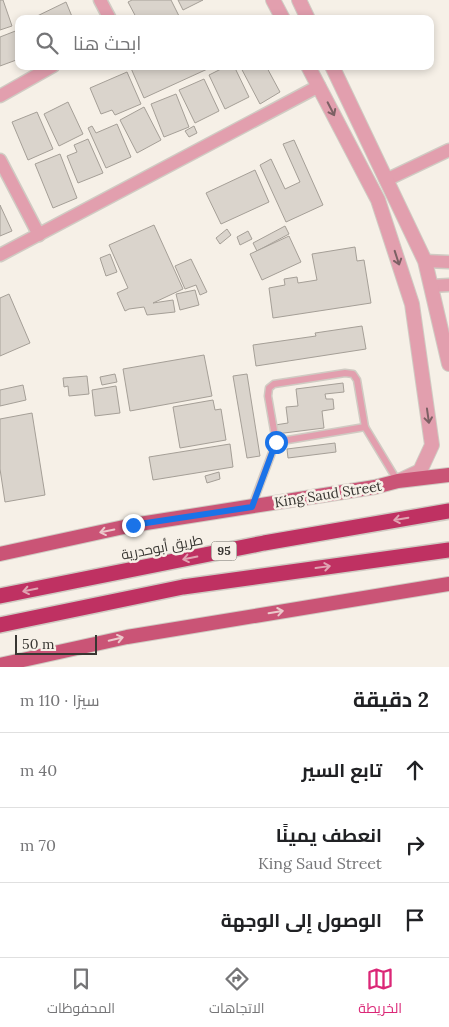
<!DOCTYPE html>
<html lang="ar">
<meta charset="utf-8">
<style>
body{margin:0;font-family:Lora,Cairo,serif;background:#f2f2f2;color:#202124;direction:rtl}
.scale{position:absolute;left:15px;bottom:12px;width:82px;box-sizing:border-box;padding-left:5px;border:2px solid #383632;border-top:0;font-size:14px;line-height:18px;white-space:nowrap;color:#383632;-webkit-text-stroke:4px #f6f0e7;paint-order:stroke}
.stop{position:absolute;width:15px;height:15px;margin:-11px;border:4px solid #1a73e8;border-radius:50%;background:#fff}
.stop.end{background:#1a73e8;border-color:#fff;box-shadow:0 1px 5px #0008}
.list{margin:0;padding:0;list-style:none}
h2{display:flex;justify-content:space-between;align-items:center;height:65px;margin:0;padding:0 20px;font-size:21px}
h2 small{font-size:16px;font-weight:400;color:#757577}
.list li{display:grid;grid-template-columns:32px 1fr auto;gap:15px;align-items:center;box-sizing:border-box;height:75px;padding:0 20px;border-top:1px solid #e0e0e0}
.list b{display:block;font-size:19px;white-space:nowrap}
.list p{margin:0;font-size:16px;white-space:nowrap;color:#757577}
.list em{font-size:16px;font-style:normal;color:#757577}
.icon{flex:none;width:28px;height:28px;fill:none;stroke:currentColor;stroke-width:2;stroke-linecap:round;stroke-linejoin:round}
.map{position:relative;flex:none;width:449px;height:667px;overflow:hidden;direction:ltr}
.search{position:absolute;background:#fff;box-shadow:0 2px 8px #0003;left:15px;right:15px;top:15px;height:55px;display:flex;align-items:center;gap:12px;box-sizing:border-box;padding:0 18px;border-radius:10px;color:#757577;font-size:19px}
.sheet{height:290px;background:#fff}
nav{display:flex;justify-content:space-around;align-items:center;box-sizing:border-box;height:70px;border-top:1px solid #e0e0e0;background:#fff;font-size:14px;color:#757577}
nav a{display:grid;justify-items:center;gap:2px}
nav .on{color:#db2777}
.map>svg:first-child{display:block}
.building{fill:#dad4cc;stroke:#a59f97}
.lines{fill:none;stroke-linecap:round;stroke-linejoin:round}
.service-casing{stroke:#d0cbc3;stroke-width:9}
.minor-casing{stroke:#d0cbc3;stroke-width:15}
.tertiary-casing{stroke:#d0cbc3;stroke-width:16}
.primary-casing{stroke:#d0cbc3;stroke-width:16}
.motorway-casing{stroke:#d0cbc3;stroke-width:18}
.service{stroke:#e29fae;stroke-width:6}
.minor{stroke:#e29fae;stroke-width:12}
.tertiary{stroke:#e29fae;stroke-width:14}
.primary{stroke:#ca5476;stroke-width:14}
.motorway{stroke:#bf3162;stroke-width:15}
.oneway{stroke:#7c6064}
.oneway2{stroke:#e0a4b2}
.oneway3{stroke:#ebc9cb}
.route{stroke:#1a73e8;stroke-width:6}
.labels{text-anchor:middle;stroke-width:5;stroke-linejoin:round;paint-order:stroke}
.shield{fill:#f6f0e7;stroke:#716e68;stroke-width:1}
.shield-label{font-size:12px;font-weight:bold;fill:#383632}
.street-label{font-size:14px;fill:#383632;stroke:#f6f0e7}
</style>
<div class="map">
<svg width="449" height="667" viewBox="0 0 449 667">
<rect width="100%" height="100%" fill="#f6f0e7"/>
<g class="building">
<path d="M0,0H3L12,26L0,30Z"/>
<path d="M132,0H171L179,16L174,19H137L128,2Z"/>
<path d="M178,0H203L183,10Z"/>
<path d="M66,2L73,19H31Z"/>
<path d="M18,30L19,59L0,66V37Z"/>
<path d="M130,66H214L144,98Z"/>
<path d="M227,66H234L249,97L225,109L209,75Z"/>
<path d="M240,66H266L280,92L260,104Z"/>
<path d="M127,72L141,104L115,115L112,110L101,114L90,88Z"/>
<path d="M204,79L219,111L195,123L179,90Z"/>
<path d="M176,94L189,127L164,137L151,104Z"/>
<path d="M68,102L83,134L59,146L44,114Z"/>
<path d="M144,107L161,140L137,153L120,120Z"/>
<path d="M37,112L53,149L28,160L12,122Z"/>
<path d="M117,124L131,157L106,168L88,128L92,126L96,133Z"/>
<path d="M194,126L197,133L189,137L185,131Z"/>
<path d="M88,139L103,173L78,183L67,156L77,152L74,145Z"/>
<path d="M294,140L323,205L286,222L260,165L271,159L285,189L300,182L283,144Z"/>
<path d="M60,154L77,198L53,208L35,164Z"/>
<path d="M255,170L269,202L221,224L206,193Z"/>
<path d="M0,205L12,231L0,236Z"/>
<path d="M154,225L183,289L153,303L173,300L175,312L147,315L144,307L129,309L125,311L117,293L128,288L109,245Z"/>
<path d="M285,226L289,234L257,251L253,243Z"/>
<path d="M227,229L231,235L220,244L216,238Z"/>
<path d="M248,231L252,239L240,245L237,237Z"/>
<path d="M289,236L301,262L262,280L250,254Z"/>
<path d="M355,247L357,261L364,260L371,303L273,318L269,288L285,285L284,279L297,277L298,283L317,280L312,254Z"/>
<path d="M110,254L117,272L106,276L100,258Z"/>
<path d="M191,259L207,292L200,295L196,285L185,289L175,266Z"/>
<path d="M195,290L199,305L180,310L176,294Z"/>
<path d="M9,294L30,343L0,356V298Z"/>
<path d="M362,326L366,349L256,366L253,345L316,336L315,333Z"/>
<path d="M204,355L212,396L130,411L123,369Z"/>
<path d="M115,374L117,382L102,385L100,377Z"/>
<path d="M247,374L260,456L247,458L233,376Z"/>
<path d="M87,376L89,394L69,396L68,386L64,387L63,378Z"/>
<path d="M343,383L344,392L325,394L326,399H333L334,409L322,411L324,428L276,434L275,425L288,423L286,407L298,406L296,389Z"/>
<path d="M23,385L26,400L0,406V390Z"/>
<path d="M116,386L120,413L95,416L92,390Z"/>
<path d="M213,400L215,410L221,409L226,440L180,448L173,407Z"/>
<path d="M32,413L45,495L5,502L0,469V419Z"/>
<path d="M335,443L336,452L288,458L287,449Z"/>
<path d="M230,444L233,467L153,480L149,457Z"/>
<path d="M219,472L220,479L207,483L205,476Z"/>
</g>
<g class="lines">
<defs>
<g id="service">
<path d="M276,442L268,396L269,388L274,384L345,373L353,374L357,380L365,427"/>
<path d="M252,506L276,442L365,427L397,480"/>
</g>
<g id="minor">
<path d="M100,0L110,19"/>
<path d="M0,96L53,66"/>
<path d="M0,160L39,235"/>
<path d="M386,180L449,150"/>
<path d="M0,255L319,86"/>
<path d="M425,261L449,262"/>
<path d="M431,286L449,285"/>
</g>
<g id="tertiary">
<path d="M273,0L283,19"/>
<path d="M299,0L308,19"/>
<path d="M308,66L378,200L412,304L432,445L420,471L401,480"/>
<path d="M332,66L425,261L449,364"/>
</g>
<g id="primary">
<path d="M0,554L133,525L375,487L398,481L449,475"/>
<path d="M0,665L127,637L449,584"/>
</g>
<g id="motorway">
<path d="M0,596L264,543L449,511"/>
<path d="M0,625L183,587L449,550"/>
</g>
</defs>
<use href="#service" class="service-casing"/>
<use href="#minor" class="minor-casing"/>
<use href="#tertiary" class="tertiary-casing"/>
<use href="#primary" class="primary-casing"/>
<use href="#motorway" class="motorway-casing"/>
<use href="#service" class="service"/>
<use href="#minor" class="minor"/>
<use href="#tertiary" class="tertiary"/>
<use href="#primary" class="primary"/>
<use href="#motorway" class="motorway"/>
</g>
<defs><path id="oneway-shaft" d="M-6 0H5M1.5-3L5.5 0L1.5 3" fill="none" stroke-width="1.6" stroke-linecap="round" stroke-linejoin="round" transform="scale(1.25)"/></defs>
<g class="oneway">
<use href="#oneway-shaft" transform="translate(331 109) rotate(63)"/>
<use href="#oneway-shaft" transform="translate(397 258) rotate(72)"/>
<use href="#oneway-shaft" transform="translate(428 416) rotate(82)"/>
</g>
<g class="oneway2">
<use href="#oneway-shaft" transform="translate(401 519) rotate(170)"/>
<use href="#oneway-shaft" transform="translate(190 558) rotate(169)"/>
<use href="#oneway-shaft" transform="translate(323 567) rotate(-8)"/>
<use href="#oneway-shaft" transform="translate(30 590) rotate(168)"/>
</g>
<g class="oneway3">
<use href="#oneway-shaft" transform="translate(107 531) rotate(168)"/>
<use href="#oneway-shaft" transform="translate(276 612) rotate(-9)"/>
<use href="#oneway-shaft" transform="translate(116 639) rotate(-13)"/>
</g>
<g class="lines">
<path class="route" d="M133,525L252,507L276,442"/>
</g>
<g class="labels">
<rect class="shield" x="211.5" y="541.5" width="25" height="19" rx="4"/>
<g class="shield-label">
<text x="224" y="555">95</text>
</g>
<g class="street-label">
<text transform="translate(328 494) rotate(-9)" y="5">King Saud Street</text>
<text transform="translate(162 547) rotate(-11)" y="5">طريق أبوحدرية</text>
</g>
</g>
</svg>
<div class="scale">50 m</div>
<div class="stop" style="left:276px;top:442px"></div>
<div class="stop end" style="left:133px;top:525px"></div>
<div class="search"><svg class="icon" aria-label="search" viewBox="0 0 24 24"><circle cx="10" cy="10" r="6"/><path d="M15 15l6 6"/></svg>ابحث هنا</div>
</div>
<section class="sheet">
<h2>2 دقيقة<small>سيرًا · 110 m</small></h2>
<ul class="list">
<li><svg class="icon" aria-label="ahead" viewBox="0 0 24 24"><path d="M12 20V5M6 11l6-6 6 6"/></svg><div><b>تابع السير</b></div><em>40 m</em></li>
<li><svg class="icon" aria-label="right" viewBox="0 0 24 24"><path d="M7 20v-9h11M14 6l5 5-5 5"/></svg><div><b>انعطف يمينًا</b><p>King Saud Street</p></div><em>70 m</em></li>
<li><svg class="icon" aria-label="arrive" viewBox="0 0 24 24"><path d="M6 21V4h12l-3 4 3 4H6"/></svg><div><b>الوصول إلى الوجهة</b></div></li>
</ul>
</section>
<nav>
<a class="on"><svg class="icon" aria-label="map" viewBox="0 0 24 24"><path d="M3 6l6-2 6 2 6-2v14l-6 2-6-2-6 2zM9 4v14M15 6v14"/></svg>الخريطة</a>
<a><svg class="icon" aria-label="directions" viewBox="0 0 24 24"><path d="M12 3l9 9-9 9-9-9zM9 14v-3h6M13 9l2 2-2 2"/></svg>الاتجاهات</a>
<a><svg class="icon" aria-label="saved" viewBox="0 0 24 24"><path d="M7 4h10v16l-5-4-5 4z"/></svg>المحفوظات</a>
</nav>
